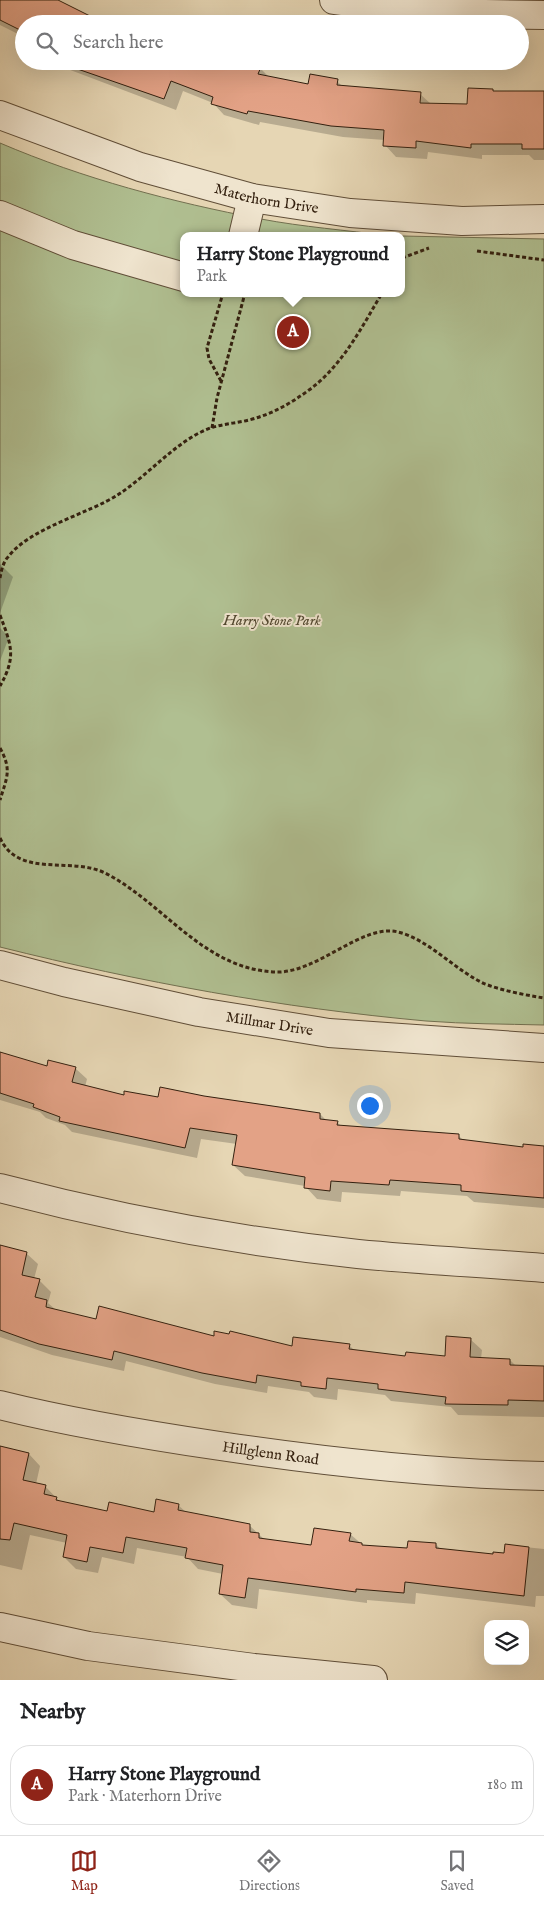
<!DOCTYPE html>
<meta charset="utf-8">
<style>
body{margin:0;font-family:"IM FELL English",serif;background:#f2f2f2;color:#202124}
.controls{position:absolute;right:15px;bottom:15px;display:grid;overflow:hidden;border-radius:10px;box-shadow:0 5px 20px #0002}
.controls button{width:45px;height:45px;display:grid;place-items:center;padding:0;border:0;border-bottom:1px solid #e0e0e0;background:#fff;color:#202124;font:25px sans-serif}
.you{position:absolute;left:369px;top:1105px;width:18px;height:18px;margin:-12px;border:4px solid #fff;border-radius:50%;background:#1a73e8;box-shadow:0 0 0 8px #1a73e833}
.badge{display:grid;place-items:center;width:32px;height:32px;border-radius:50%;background:#8f2418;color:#fff;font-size:16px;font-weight:700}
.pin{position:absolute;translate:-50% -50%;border:2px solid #fff;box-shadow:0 1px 5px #0006}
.popup{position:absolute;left:180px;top:232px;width:225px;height:65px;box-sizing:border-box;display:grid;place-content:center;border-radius:10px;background:#fff;filter:drop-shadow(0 1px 4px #0005);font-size:16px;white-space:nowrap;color:#757577}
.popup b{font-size:19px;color:#202124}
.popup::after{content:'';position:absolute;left:50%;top:100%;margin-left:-10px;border:10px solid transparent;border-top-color:#fff}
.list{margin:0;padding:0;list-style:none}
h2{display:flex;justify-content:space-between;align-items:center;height:65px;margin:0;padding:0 20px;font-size:21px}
h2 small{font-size:16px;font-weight:400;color:#757577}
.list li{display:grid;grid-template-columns:32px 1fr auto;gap:15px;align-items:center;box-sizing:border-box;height:80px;margin:0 10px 10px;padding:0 10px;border:1px solid #e0e0e0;border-radius:20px}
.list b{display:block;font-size:19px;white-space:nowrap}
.list p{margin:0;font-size:16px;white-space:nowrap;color:#757577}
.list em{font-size:16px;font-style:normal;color:#757577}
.icon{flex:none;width:28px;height:28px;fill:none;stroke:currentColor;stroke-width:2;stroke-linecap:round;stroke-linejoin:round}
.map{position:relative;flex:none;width:544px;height:1680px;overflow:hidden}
.search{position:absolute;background:#fff;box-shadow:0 5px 20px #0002;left:15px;right:15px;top:15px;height:55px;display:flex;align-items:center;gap:12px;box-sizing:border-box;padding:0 18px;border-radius:28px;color:#757577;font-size:19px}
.sheet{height:155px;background:#fff}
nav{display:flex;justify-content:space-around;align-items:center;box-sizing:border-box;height:70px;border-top:1px solid #e0e0e0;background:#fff;font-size:14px;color:#757577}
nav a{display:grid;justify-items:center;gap:2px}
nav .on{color:#8f2418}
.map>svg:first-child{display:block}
.green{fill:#b0bf91;stroke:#727050}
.shadow{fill:#0003}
.building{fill:#e3a286;stroke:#33200f}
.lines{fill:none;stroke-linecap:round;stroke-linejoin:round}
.minor-casing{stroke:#604e38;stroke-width:30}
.path{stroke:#33200f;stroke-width:3;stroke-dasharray:4 2.5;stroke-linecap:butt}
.minor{stroke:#efe4ce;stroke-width:28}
.labels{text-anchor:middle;stroke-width:4;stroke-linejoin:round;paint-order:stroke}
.street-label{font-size:15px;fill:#33200f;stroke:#efe4ce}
.park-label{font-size:15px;font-style:italic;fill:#524830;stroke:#efe4ce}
</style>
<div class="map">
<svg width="544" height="1680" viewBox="0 0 544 1680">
<rect width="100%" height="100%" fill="#e6d6b4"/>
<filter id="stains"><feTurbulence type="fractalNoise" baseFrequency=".004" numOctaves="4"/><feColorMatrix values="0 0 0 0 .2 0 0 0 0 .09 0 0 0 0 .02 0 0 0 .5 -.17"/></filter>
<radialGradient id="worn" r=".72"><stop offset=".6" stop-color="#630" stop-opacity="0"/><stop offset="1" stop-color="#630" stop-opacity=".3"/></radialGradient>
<path class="green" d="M0,143C84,179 172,202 261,219C303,227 346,230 389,236H184V293H402V236L544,239V1025C505,1024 465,1024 426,1021C282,1008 140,982 0,947Z"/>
<g class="shadow">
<path d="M0,0H54L24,24V37L0,25Z"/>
<path d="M123,19L135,24H121Z"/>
<path d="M58,61H237L260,68L270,78L309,86L337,81L343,87L420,94L431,104L468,105L493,90L495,92L544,91V160H534L529,155H482V159L428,152L427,159L396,157L385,145V140L343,137L260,122L259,125L224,115L213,103L183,91L176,110L65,68Z"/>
<path d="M0,564L13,577L0,613Z"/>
<path d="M0,628L9,637L0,661Z"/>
<path d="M0,1053L48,1068H75L87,1079L85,1087L124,1097H204L320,1114L327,1121L337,1122L342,1127L459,1136L464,1141L524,1149L544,1147V1208L474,1202L467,1196L401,1191L400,1196L342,1192L341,1202L317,1199L305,1186L245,1176L233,1165L237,1144L201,1139L197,1158L72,1132L65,1125L46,1118L40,1112L0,1100Z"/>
<path d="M0,1247L26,1253L38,1264L34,1279L39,1280L51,1292L48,1303L56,1310L97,1320L293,1347L349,1345L355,1351L406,1357H446L470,1339L482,1350L481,1359L510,1360L516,1366L544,1367V1417L458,1415L451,1407L391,1401L385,1395L338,1389L337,1400L314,1397L309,1392L268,1386L267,1393L215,1384L126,1361L124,1371L52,1355L0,1337Z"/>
<path d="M29,1454L40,1466L36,1484L45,1486L61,1503L108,1512L155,1513L178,1505L187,1513L250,1526L265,1540L312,1546L350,1534L364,1546L408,1550L436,1544L441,1550L494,1555H505L506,1545L544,1549V1596H536L535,1607L416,1593L415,1604L367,1600V1603L259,1589L257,1609L232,1605L220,1594L223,1574L198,1569L187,1557L137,1548L134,1564L102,1557L98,1573L76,1569L64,1557L67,1543L30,1535L22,1570L0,1565V1463Z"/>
</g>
<g class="building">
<path d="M0,0H58L106,24H24V32L0,20Z"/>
<path d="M67,61H242L261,67L258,74L308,84L310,74L338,79L337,85L421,92L420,103L467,104L468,88L493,89V91H544V149H522V144H471V148L416,141V148L383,146L384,130L331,126L248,111L247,114L211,104L213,97L171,81L164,99L66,65Z"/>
<path d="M0,1052L47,1066L48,1060L76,1067L72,1082L124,1095V1091L158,1097L160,1087L204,1096L320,1113V1119L338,1121L337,1125L459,1134V1139L523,1147V1144L544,1146V1198L461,1191V1185L390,1180L389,1185L331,1181L330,1191L304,1188L305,1177L232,1165L237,1135L190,1128L185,1148L59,1121L60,1117L33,1107L34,1104L0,1093Z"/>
<path d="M0,1245L27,1252L22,1275L40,1279L35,1297L47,1300L46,1307L96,1319L99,1306L214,1336V1331L229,1334L230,1331L292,1346L293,1337L350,1344L349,1349L405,1356L406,1352L445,1356L446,1336L471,1338L470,1357L510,1359V1365L544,1366V1401L508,1400V1405L445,1404L446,1397L378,1389V1384L327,1378L326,1389L301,1386V1382L257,1375L256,1383L202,1373L114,1351L112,1360L39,1344L0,1330Z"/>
<path d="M0,1446L29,1453L23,1480L46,1485L44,1494L57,1497L56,1500L107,1511L109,1502L154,1512L156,1499L179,1504L178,1510L250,1524V1532L259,1533V1538L311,1545L314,1528L351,1533L349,1541L362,1543V1545L407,1548L408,1541L436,1543V1548L493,1554V1552L504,1553L505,1544L529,1547L524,1596L405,1582L404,1593L356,1589V1592L248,1578L245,1598L219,1594L223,1565L185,1558L187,1548L126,1537L123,1553L90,1547L87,1562L63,1557L67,1535L14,1523L10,1540L0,1539Z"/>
</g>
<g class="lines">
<defs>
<g id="minor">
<path d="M334,0L426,13L544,15"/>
<path id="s1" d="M0,115L140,167L252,198L350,213L462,221L544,219"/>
<path d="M0,215L73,245L184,277"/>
<path d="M243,236L252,198"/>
<path id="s2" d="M0,965L64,982L199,1012L329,1033L544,1048"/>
<path d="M0,1188C118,1219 237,1241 358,1254C420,1260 482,1263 544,1268"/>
<path id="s3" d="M0,1405C72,1423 146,1435 220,1446C327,1462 435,1474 544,1476"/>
<path d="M0,1627L88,1646L254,1668L373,1680"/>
</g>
</defs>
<use href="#minor" class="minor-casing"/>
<g class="path">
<path d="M477,251L544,260"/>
<path d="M402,258L429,248"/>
<path d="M221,381L209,359L207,348L223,293"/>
<path d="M212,428L217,398L245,293"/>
<path d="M0,578C1,572 3,562 8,557C31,527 89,514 119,494C148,475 171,447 201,432C216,424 233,424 249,420C272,414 290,404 309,390C342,366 362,327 382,293"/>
<path d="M0,615C11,645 17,656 0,686"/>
<path d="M0,748C12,770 7,777 0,800"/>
<path d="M0,838C19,879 71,856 105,873C164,903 203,969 275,972C317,974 362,923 398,932C428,939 456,971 485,984C504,991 525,995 544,998"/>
</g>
<use href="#minor" class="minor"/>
</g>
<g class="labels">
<g class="street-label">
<text dy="5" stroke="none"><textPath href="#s1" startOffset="280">Materhorn Drive</textPath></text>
<text dy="5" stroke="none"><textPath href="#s2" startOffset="276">Millmar Drive</textPath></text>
<text dy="5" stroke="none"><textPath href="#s3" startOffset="275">Hillglenn Road</textPath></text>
</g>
<g class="park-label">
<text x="272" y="625">Harry Stone Park</text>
</g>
</g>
<rect width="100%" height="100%" filter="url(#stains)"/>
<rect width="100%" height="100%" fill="url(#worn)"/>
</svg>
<div class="controls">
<button><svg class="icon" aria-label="layers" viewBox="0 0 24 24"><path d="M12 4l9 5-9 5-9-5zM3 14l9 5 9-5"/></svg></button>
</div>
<div class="you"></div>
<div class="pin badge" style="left:293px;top:332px">A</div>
<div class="popup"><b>Harry Stone Playground</b>Park</div>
<div class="search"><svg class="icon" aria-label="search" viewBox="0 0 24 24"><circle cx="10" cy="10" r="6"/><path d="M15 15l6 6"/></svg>Search here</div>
</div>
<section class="sheet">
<h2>Nearby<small></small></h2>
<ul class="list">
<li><span class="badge">A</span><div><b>Harry Stone Playground</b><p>Park · Materhorn Drive</p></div><em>180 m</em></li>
</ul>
</section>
<nav>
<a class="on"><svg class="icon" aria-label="map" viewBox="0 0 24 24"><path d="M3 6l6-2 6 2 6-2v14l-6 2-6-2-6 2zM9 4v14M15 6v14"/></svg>Map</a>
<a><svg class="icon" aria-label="directions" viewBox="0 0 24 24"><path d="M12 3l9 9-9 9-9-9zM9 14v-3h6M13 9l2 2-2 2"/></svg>Directions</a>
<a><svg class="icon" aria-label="saved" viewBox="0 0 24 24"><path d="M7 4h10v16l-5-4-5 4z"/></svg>Saved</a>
</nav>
